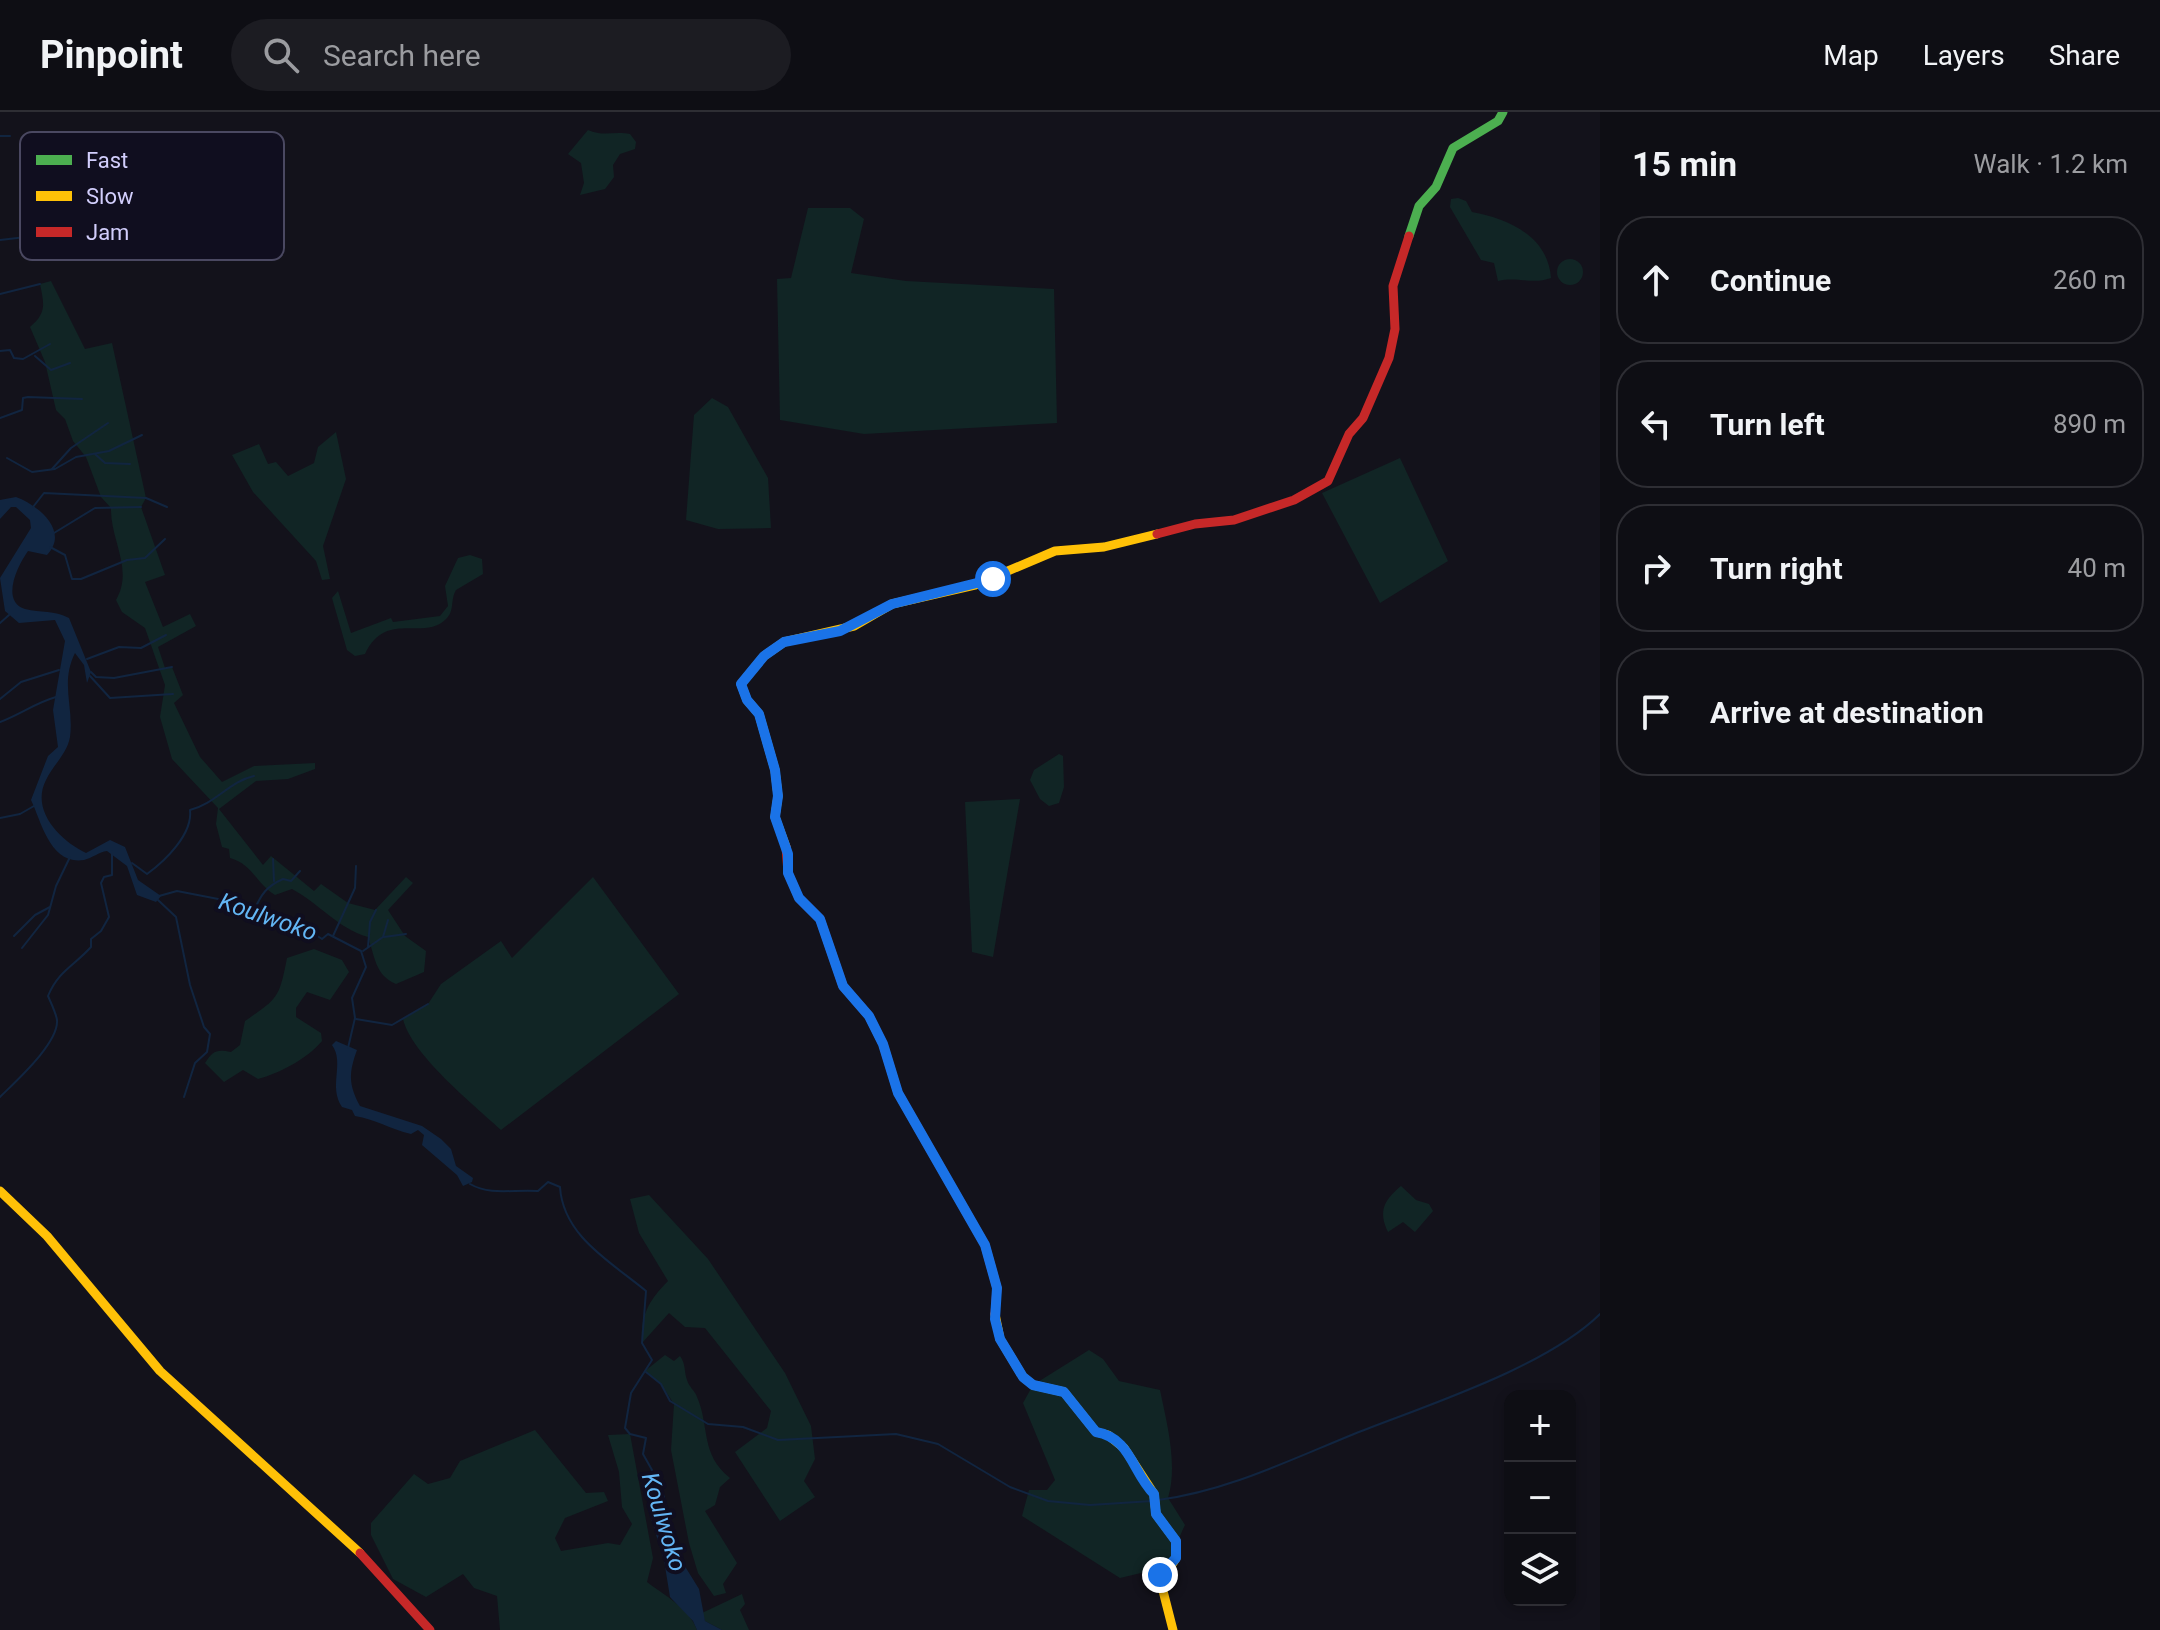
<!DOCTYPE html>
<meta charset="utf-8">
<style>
body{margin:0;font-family:Roboto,sans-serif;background:#1c1c22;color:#f1f3f6}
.controls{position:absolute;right:24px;bottom:24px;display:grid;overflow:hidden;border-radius:16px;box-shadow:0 4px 12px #0003}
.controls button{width:72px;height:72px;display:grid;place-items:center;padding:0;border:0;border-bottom:2px solid #2e2e34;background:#0e0e14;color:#f1f3f6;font:40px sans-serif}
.stop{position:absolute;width:24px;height:24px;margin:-18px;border:6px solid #1a73e8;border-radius:50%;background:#fff}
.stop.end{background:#1a73e8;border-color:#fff;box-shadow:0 2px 8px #0008}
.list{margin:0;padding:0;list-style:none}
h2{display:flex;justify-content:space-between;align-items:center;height:104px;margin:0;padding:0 32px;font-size:34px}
h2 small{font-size:26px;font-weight:400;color:#9b9ca0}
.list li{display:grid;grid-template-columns:52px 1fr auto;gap:24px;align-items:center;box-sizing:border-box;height:128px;margin:0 16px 16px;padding:0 16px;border:2px solid #2e2e34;border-radius:32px}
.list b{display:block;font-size:30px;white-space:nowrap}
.list em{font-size:26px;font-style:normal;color:#9b9ca0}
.icon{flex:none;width:44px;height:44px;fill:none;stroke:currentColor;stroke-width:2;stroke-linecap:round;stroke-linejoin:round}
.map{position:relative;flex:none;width:1600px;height:1518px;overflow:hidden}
header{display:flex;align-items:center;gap:48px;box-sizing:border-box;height:112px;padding:0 40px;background:#0e0e14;border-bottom:2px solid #2e2e34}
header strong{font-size:38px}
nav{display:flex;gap:44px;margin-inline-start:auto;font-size:28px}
.search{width:560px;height:72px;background:#1c1c22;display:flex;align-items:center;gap:20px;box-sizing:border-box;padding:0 28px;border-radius:44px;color:#9b9ca0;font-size:30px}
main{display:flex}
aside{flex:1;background:#0e0e14}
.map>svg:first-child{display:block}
.green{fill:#112525}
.water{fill:#112540}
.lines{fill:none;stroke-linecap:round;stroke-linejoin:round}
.stream{stroke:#112540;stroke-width:2}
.fast{stroke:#4caf50;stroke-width:9}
.slow{stroke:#ffc107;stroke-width:9}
.jam{stroke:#c62828;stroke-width:9}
.route{stroke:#1a73e8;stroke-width:10}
.labels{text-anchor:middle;stroke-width:8;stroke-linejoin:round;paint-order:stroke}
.water-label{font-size:24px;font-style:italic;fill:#63b6f5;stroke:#100e1f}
.key{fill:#100e1f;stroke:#4a4861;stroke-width:2}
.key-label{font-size:22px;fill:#d2cefc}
</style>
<header>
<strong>Pinpoint</strong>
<div class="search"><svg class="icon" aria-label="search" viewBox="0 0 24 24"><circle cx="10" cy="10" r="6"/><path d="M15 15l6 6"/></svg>Search here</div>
<nav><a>Map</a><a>Layers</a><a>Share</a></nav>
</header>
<main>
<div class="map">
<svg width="1600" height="1518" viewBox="0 0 1600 1518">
<rect width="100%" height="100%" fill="#13121b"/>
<g class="green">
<path d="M588,18C603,25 614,19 630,22L636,30L635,37L620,42L613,53L614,65L605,77L580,83L584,71L581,51L568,42Z"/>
<path d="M1458,86L1466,89L1472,100C1509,107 1548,124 1551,166C1532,173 1518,164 1498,169L1494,151L1481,148L1450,95L1451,87Z"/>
<path d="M808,96H850L864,107L851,161L906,169L1054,177L1057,311L864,322L780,308L777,167L791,166Z"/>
<circle cx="1570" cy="160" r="13"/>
<path d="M51,169L85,237L112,231L146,386L141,395L165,463L145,470L163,515L190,502L196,514L158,535L165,556L172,555L183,583L174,591L200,645L222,670L254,654L315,651V657L288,667L256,669L219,697L263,753L271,744L314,779L321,772L348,791L375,798L406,765L413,771L388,798L405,824L426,839L424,860L396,872C375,863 375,845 368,825C337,816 320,792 292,777L275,783C256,771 252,752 230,746L229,737L222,735L216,712L218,696L172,647L160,605L165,573L145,516L122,500L116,488C134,457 110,428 111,396L101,385L86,345L73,329L65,307L56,298L45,250L30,215C47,201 44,192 40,172Z"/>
<path d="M712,286L728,295L768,366L771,416L718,417L686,408L694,303Z"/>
<path d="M336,320L346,367L323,434L330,467L322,468L316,449L253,380L232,343L259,332L268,352L276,350L288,364L314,351L318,335Z"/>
<path d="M1400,346L1448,449L1380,491L1322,381Z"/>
<path d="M470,443L482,447L483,462L456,478C450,488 455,499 446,507C424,530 386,497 365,542L355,544L347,538L332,486L338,479L351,521L391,506L393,510L440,504L448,494L445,474L458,446Z"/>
<path d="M1059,642L1063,644L1064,675L1059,691L1049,694L1040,687L1030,668L1034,658Z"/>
<path d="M1020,687L993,845L972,840L965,690Z"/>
<path d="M593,765L679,882L501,1018C473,992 411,942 403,907L428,892L441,872L501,829L512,846Z"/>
<path d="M314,837L342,848L349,860L330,888L307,880L296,896V905L321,921L322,929C307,947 280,961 258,967L243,958L224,970L205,951C213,939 216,937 231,940L240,933L245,909C278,886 279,887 287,846Z"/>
<path d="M1401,1074L1416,1088L1429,1092L1433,1099L1415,1120L1403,1110L1388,1120C1378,1099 1384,1088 1401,1074Z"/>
<path d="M649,1083L708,1147L785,1261L811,1314L815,1347L804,1369L815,1385L780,1409L735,1340L767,1316L771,1299L705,1216L685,1215L669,1201L642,1231C640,1204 649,1188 668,1169L639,1121L630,1087Z"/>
<path d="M1089,1238L1103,1247L1119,1269L1160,1278C1167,1312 1178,1353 1168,1386L1185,1413C1177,1428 1176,1441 1166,1455L1120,1466L1022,1404L1029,1378H1047L1055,1368L1023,1291L1033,1273Z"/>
<path d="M665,1243L674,1249L680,1244C686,1252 684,1260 687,1268C689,1275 695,1279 697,1285C710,1315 700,1342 730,1366L720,1375L715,1393L705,1399L737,1451L723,1472L726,1481L714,1484L698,1461L689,1431L671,1338L674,1292L661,1272L645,1259Z"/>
<path d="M535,1318L586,1381L604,1380L608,1389L565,1406L555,1426L561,1439L608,1431L620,1433L632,1412L622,1395L619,1360L608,1323L630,1322L653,1446L647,1470C664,1483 690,1497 697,1518H500L497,1484L474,1476L463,1462L426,1485L393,1467L371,1423V1411L414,1362L428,1372L450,1366L460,1349Z"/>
<path d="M742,1482L745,1492L740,1498L749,1518H722L705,1509L702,1501Z"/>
</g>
<g class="water">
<path d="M16,385C38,393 70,419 47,443L28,439C18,453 0,489 25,497C41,501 54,498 69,506L91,560L87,571L84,553L75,541C60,571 74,595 70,625C67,642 53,653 46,668C30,699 61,729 86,741L110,728L125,735L138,768L161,784L156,790L137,783L127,754L107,739C99,740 92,746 84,748C50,753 42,711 31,688L48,644L58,635L53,598L65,529L55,508L19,511L5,499L0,466L31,416L30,408L16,395H11L0,407V388Z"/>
<path d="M336,929L357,938C349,960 348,972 360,994L422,1014L441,1027L451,1037L456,1054L473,1066L472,1070L463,1074L457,1063L422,1033L424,1023L418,1018L411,1022C390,1017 375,1007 355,1004L352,998L342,995C328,974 345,951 332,933Z"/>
<path d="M651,1356L663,1378L681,1448L699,1477L705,1509L722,1518H697L693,1509L670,1485L664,1448L648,1397Z"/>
</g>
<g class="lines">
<g class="stream">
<path d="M0,24H10"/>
<path d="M0,128L26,125"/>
<path d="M0,182L40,172"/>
<path d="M0,239L10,238L14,246L23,247L50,232"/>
<path d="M35,244L51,258L70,251"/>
<path d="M0,306L22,298L23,286L28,285L82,287"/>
<path d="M95,342L105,351L130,352"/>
<path d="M7,346L32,360L55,357L76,345L109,339L142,323"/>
<path d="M52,357L71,336L108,311"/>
<path d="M33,395L44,381L146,386L167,395"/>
<path d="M54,421L95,396L141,395"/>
<path d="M50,435L65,443L72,467H81L127,448L145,446L165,427"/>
<path d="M0,511L9,503"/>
<path d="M87,547L119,535L141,536L166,523"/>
<path d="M91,560L96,565L114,566L172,555"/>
<path d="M90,564L110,586L173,582"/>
<path d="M0,587L21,570L59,558"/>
<path d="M0,610C21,602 35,591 56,585"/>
<path d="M0,706L20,702L34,694"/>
<path d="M273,747L274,769"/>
<path d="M132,751L147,762C165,749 193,722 190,698C215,692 230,669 254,664"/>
<path d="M159,784L177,779L244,792L260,806L278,809L290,817L304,815L322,827L328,822L361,839L366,855L352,886L355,906L348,936"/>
<path d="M158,788L176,805L190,873L204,915L210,922L207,940L195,951L184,985"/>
<path d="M254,799C261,782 267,774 283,767L291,769L300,759"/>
<path d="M14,824L35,803L50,795"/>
<path d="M333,824L355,776L356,754"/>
<path d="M384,825L406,822"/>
<path d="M368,835L370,810L376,798"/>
<path d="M22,836L48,803L56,774L70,745"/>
<path d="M363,839L383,825L388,808"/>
<path d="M356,907L392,913L428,892"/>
<path d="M0,985C15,970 59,931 57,908C56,901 51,891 48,884C58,859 75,853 91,835V827L101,819L109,805L101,771L104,765L112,763V739"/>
<path d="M470,1072C491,1084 514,1077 538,1079L548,1070L560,1075C563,1124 611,1150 646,1179L642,1231L652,1248L631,1281L625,1316L630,1322L646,1326L643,1342L652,1358"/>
<path d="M646,1260L661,1272L670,1289L708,1312L743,1315L778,1328L896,1322L938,1332L1010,1375L1048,1389L1090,1393L1152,1389"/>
<path d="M1158,1388C1227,1379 1290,1348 1354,1322C1427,1293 1545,1256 1600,1202"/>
</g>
<path class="fast" d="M1409,124L1419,94L1436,75L1453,36L1498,9L1503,0"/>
<g class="slow">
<path d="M786,735L775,705L778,684L775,658L759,602L747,588L741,572L764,544L784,530L854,514L892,492L975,473L1055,439L1104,435L1157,422"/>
<path d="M0,1079L47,1124L160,1259L360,1441"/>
<path d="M995,1202L1000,1227L1023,1265L1033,1273L1064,1280L1096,1320L1108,1323L1124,1336L1154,1382L1156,1402L1176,1429V1446L1161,1471L1173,1518"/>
</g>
<g class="jam">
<path d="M1157,422L1195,412L1234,408L1294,388L1328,369L1349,322L1363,306L1389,246L1395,217L1393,174L1409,124"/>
<path d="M786,735L788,761L799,786L820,807L843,874L869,904L883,932L898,981L985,1133L997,1176L995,1202"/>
<path d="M360,1441L430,1518"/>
</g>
</g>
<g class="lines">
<path class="route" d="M993,467L892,492L840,519L784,530L764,544L741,572L747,588L759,602L775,658L778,684L775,705L788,742V761L799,786L820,807L843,874L869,904L883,932L898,981L985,1133L997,1176L995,1207L1000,1227L1023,1265L1033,1273L1064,1280L1096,1320C1131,1326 1132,1360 1154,1382L1156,1402L1176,1429V1446L1160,1463"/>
</g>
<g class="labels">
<g class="water-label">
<text transform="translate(268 805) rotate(19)" y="8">Koulwoko</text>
<text transform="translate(664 1410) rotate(73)" y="8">Koulwoko</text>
</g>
</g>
<rect x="20" y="20" width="264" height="128" rx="12" class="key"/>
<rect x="36" y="43" width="36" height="10" fill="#4caf50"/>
<rect x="36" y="79" width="36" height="10" fill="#ffc107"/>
<rect x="36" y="115" width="36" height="10" fill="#c62828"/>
<g class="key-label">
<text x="86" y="56">Fast</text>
<text x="86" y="92">Slow</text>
<text x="86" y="128">Jam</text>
</g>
</svg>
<div class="controls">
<button>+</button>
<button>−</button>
<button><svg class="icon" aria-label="layers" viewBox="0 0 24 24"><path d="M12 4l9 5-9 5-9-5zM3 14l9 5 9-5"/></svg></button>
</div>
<div class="stop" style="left:993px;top:467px"></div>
<div class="stop end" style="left:1160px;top:1463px"></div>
</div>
<aside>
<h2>15 min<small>Walk · 1.2 km</small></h2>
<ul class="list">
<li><svg class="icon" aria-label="ahead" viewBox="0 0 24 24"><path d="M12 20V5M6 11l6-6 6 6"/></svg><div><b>Continue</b></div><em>260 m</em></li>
<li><svg class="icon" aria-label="left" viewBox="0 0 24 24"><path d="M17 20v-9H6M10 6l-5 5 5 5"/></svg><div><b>Turn left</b></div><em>890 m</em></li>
<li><svg class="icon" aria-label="right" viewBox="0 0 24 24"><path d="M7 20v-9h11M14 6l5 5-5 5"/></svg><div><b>Turn right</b></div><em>40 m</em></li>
<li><svg class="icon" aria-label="arrive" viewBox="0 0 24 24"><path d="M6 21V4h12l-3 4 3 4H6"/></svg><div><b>Arrive at destination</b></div></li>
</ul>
</aside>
</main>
